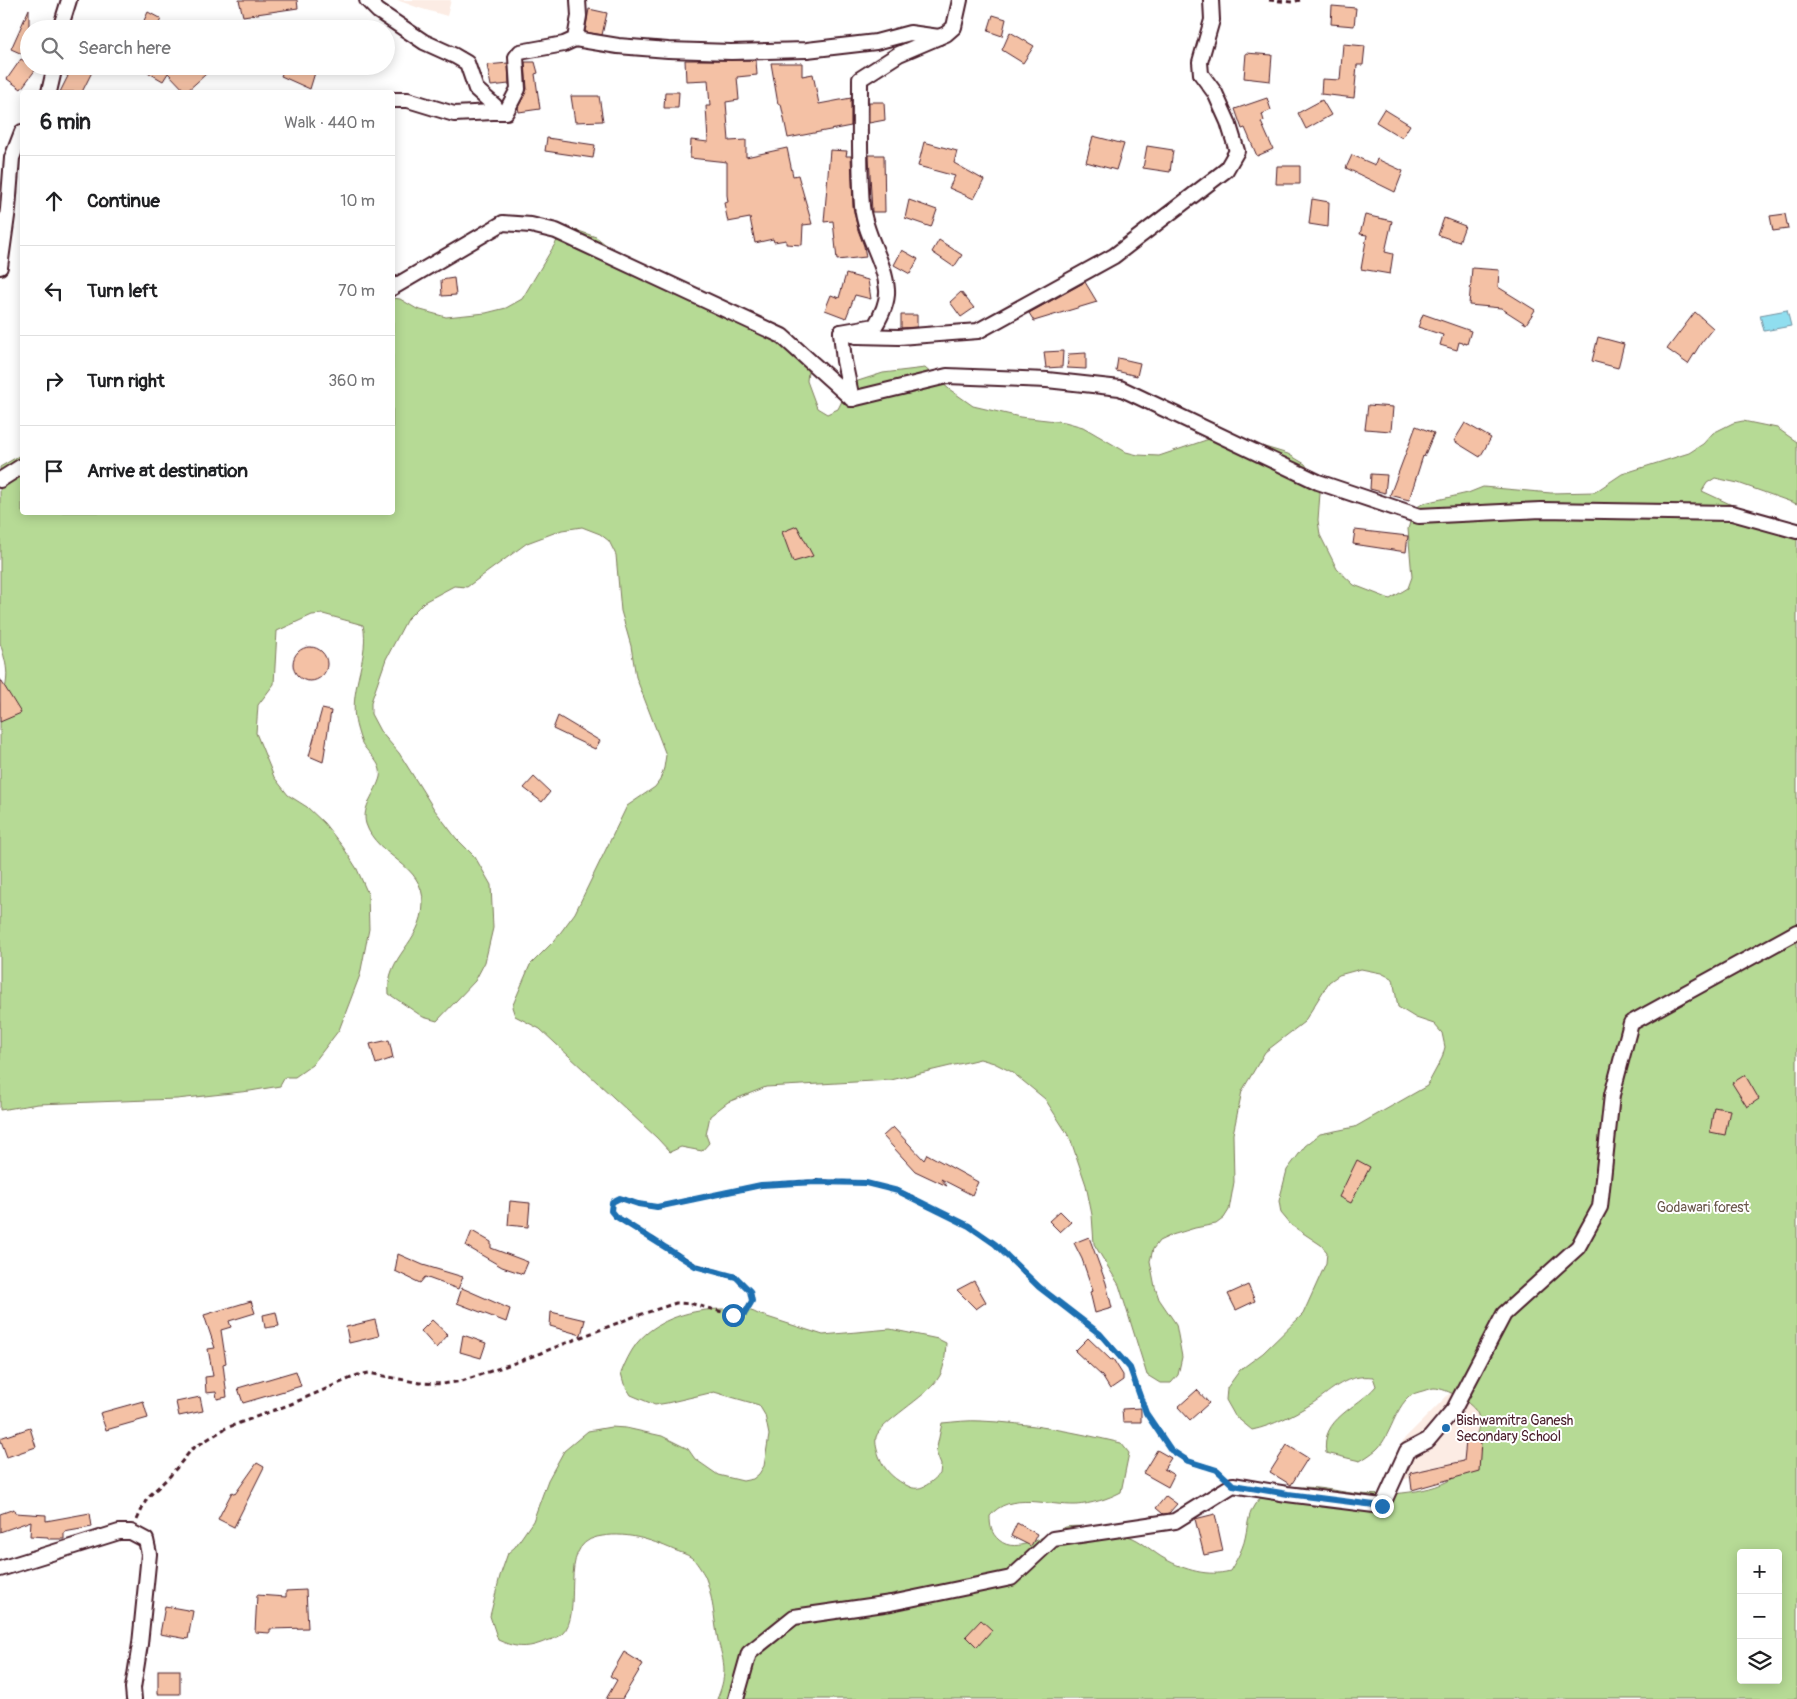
<!DOCTYPE html>
<meta charset="utf-8">
<style>
body{margin:0;font-family:Pangolin,sans-serif;background:#f6f6f6;color:#202124}
.controls{position:absolute;right:15px;bottom:15px;display:grid;overflow:hidden;border-radius:5px;box-shadow:0 2px 12px #0003}
.controls button{width:45px;height:45px;display:grid;place-items:center;padding:0;border:0;border-bottom:1px solid #e0e0e0;background:#fff;color:#202124;font:25px sans-serif}
.stop{position:absolute;width:15px;height:15px;margin:-11px;border:4px solid #1f6fb2;border-radius:50%;background:#fff}
.stop.end{background:#1f6fb2;border-color:#fff;box-shadow:0 1px 5px #0008}
.list{margin:0;padding:0;list-style:none}
h2{display:flex;justify-content:space-between;align-items:center;height:65px;margin:0;padding:0 20px;font-size:21px}
h2 small{font-size:16px;font-weight:400;color:#757577}
.list li{display:grid;grid-template-columns:32px 1fr auto;gap:15px;align-items:center;box-sizing:border-box;height:90px;padding:0 20px;border-top:1px solid #e0e0e0}
.list b{display:block;font-size:19px;white-space:nowrap}
.list em{font-size:16px;font-style:normal;color:#757577}
.icon{flex:none;width:28px;height:28px;fill:none;stroke:currentColor;stroke-width:2;stroke-linecap:round;stroke-linejoin:round}
.map{position:relative;flex:none;width:1797px;height:1699px;overflow:hidden}
.search{position:absolute;background:#fff;box-shadow:0 2px 12px #0003;left:20px;top:20px;width:375px;height:55px;display:flex;align-items:center;gap:12px;box-sizing:border-box;padding:0 18px;border-radius:28px;color:#757577;font-size:19px}
.panel{position:absolute;background:#fff;box-shadow:0 2px 12px #0003;left:20px;top:90px;width:375px;height:425px;border-radius:5px}
.map>svg:first-child{display:block}
.built{fill:#fcece4}
.green{fill:#b6da95;stroke:#807c60;fill-rule:evenodd}
.water{fill:#90deef;stroke:#7492a1}
.building{fill:#f4c1a5;stroke:#4a1f2b}
.lines{fill:none;stroke-linecap:round;stroke-linejoin:round}
.street-casing{stroke:#4a1f2b;stroke-width:18}
.path{stroke:#4a1f2b;stroke-width:3;stroke-dasharray:5 4;stroke-linecap:butt}
.street{stroke:#fff;stroke-width:14}
.route{stroke:#1f6fb2;stroke-width:6}
.poi-dot{fill:#1f6fb2;stroke:#fff;stroke-width:2}
.labels{text-anchor:middle;stroke-width:4;stroke-linejoin:round;paint-order:stroke}
.park-label{font-size:14px;fill:#6a574b;stroke:#fff}
.poi-label{font-size:14px;fill:#4a1f2b;stroke:#fff;text-anchor:start}
</style>
<div class="map">
<svg width="1797" height="1699" viewBox="0 0 1797 1699">
<rect width="100%" height="100%" fill="#fff"/>
<filter id="ink" filterUnits="userSpaceOnUse"><feTurbulence type="fractalNoise" baseFrequency=".02" numOctaves="2"/><feDisplacementMap in="SourceGraphic" scale="10" xChannelSelector="R" yChannelSelector="G"/><feConvolveMatrix kernelMatrix="1 2 1 2 8 2 1 2 1" color-interpolation-filters="sRGB"/></filter>
<g filter="url(#ink)">
<g class="built">
<path d="M397,0H451L447,16L419,8Z"/>
<path d="M1463,1380L1478,1393L1479,1418L1474,1461L1398,1481L1396,1453L1405,1438Z"/>
</g>
<path class="green" d="M573,229L596,237L609,247L629,257L695,301L768,322L787,333L808,371L807,381L817,408L827,414L838,409L847,391L858,381L883,373L925,368L949,389L973,406L1020,417L1065,422L1083,427L1126,452L1138,455L1159,456L1215,437L1228,436L1288,454L1305,464L1318,484L1320,493L1318,520L1320,535L1337,569L1354,585L1390,599L1408,588L1412,577L1408,529L1414,509L1424,503L1468,493L1483,487L1551,493L1595,492L1622,474L1689,453L1703,444L1713,433L1733,423L1743,421L1777,428L1797,442V504L1738,483L1715,478L1707,483L1702,491L1760,518L1797,527V1699H717C721,1690 724,1680 724,1670C724,1660 720,1649 718,1640C714,1619 713,1596 705,1576C702,1571 696,1561 692,1558C687,1554 679,1552 674,1550C649,1539 625,1531 597,1537C556,1546 585,1614 562,1634C557,1639 548,1640 541,1643C525,1649 513,1647 498,1640L490,1616L500,1576L508,1553L515,1547L533,1521L548,1480L564,1451L588,1431L611,1427L626,1428L662,1436L688,1449L695,1459L718,1475L743,1481L753,1479L759,1474L764,1466L769,1435L765,1415L759,1405L714,1392L667,1403L655,1405L631,1395L624,1384L621,1373C625,1363 630,1352 637,1343C658,1318 693,1309 724,1309C736,1309 748,1308 758,1314L823,1335L890,1329L938,1339L946,1343C945,1356 945,1370 937,1380C927,1396 880,1423 876,1437C875,1444 877,1450 879,1456C885,1472 895,1480 910,1487C922,1492 932,1481 940,1474L941,1465L936,1452L942,1423C955,1422 968,1420 981,1421C1029,1423 1075,1432 1121,1443L1129,1453L1121,1492C1108,1499 1091,1504 1076,1505C1049,1506 1009,1491 990,1516C990,1526 991,1533 999,1540C1017,1556 1047,1533 1066,1527C1072,1526 1082,1526 1088,1527C1098,1528 1124,1534 1133,1538C1144,1543 1154,1553 1165,1559C1185,1570 1208,1577 1230,1571C1234,1564 1239,1556 1242,1548C1248,1534 1246,1517 1255,1504C1276,1475 1330,1491 1359,1494C1383,1496 1437,1493 1455,1476C1463,1469 1474,1444 1477,1433C1479,1427 1480,1421 1478,1415C1474,1403 1446,1388 1434,1388C1430,1388 1424,1391 1419,1392C1396,1397 1393,1435 1376,1450C1371,1454 1365,1458 1360,1461L1326,1453C1320,1418 1358,1408 1376,1386L1373,1377C1346,1374 1334,1389 1313,1403C1295,1414 1272,1426 1252,1430L1235,1416L1226,1400L1227,1388L1240,1370L1263,1353L1303,1314L1326,1263L1327,1252L1321,1245L1291,1225L1281,1213L1279,1201L1287,1170L1305,1146L1320,1134L1355,1127L1427,1086L1442,1058L1445,1047L1442,1033L1434,1024L1416,1018L1398,1007L1393,979L1381,973L1361,969L1339,975L1329,982L1304,1022L1265,1052L1242,1091L1233,1134L1234,1182L1229,1210L1224,1218L1216,1224L1195,1228L1172,1235L1159,1241L1153,1249L1150,1261L1155,1287L1159,1299L1176,1324L1182,1357L1178,1375L1171,1383H1160L1147,1375L1119,1285L1094,1244L1092,1215L1086,1185L1070,1138L1045,1099L1012,1072L994,1063L980,1059L891,1080L766,1087L728,1102L710,1116L706,1135L709,1143L702,1151L681,1147L670,1152L657,1138L540,1029L515,1016L512,1007L530,965L555,940L575,913L627,806L655,787L660,780L664,768L666,755L636,677L631,646L621,611L616,555L609,541L600,534L582,527L562,530L527,543L467,587L454,586L424,602L407,619L386,659L371,702V714L380,731L399,753L434,809L456,838L475,857L491,885L493,928L485,962L475,981L437,1021L423,1017L389,994C385,956 422,943 423,904C424,863 377,858 366,824C361,807 376,793 380,777C383,762 366,753 361,741C359,735 356,726 355,719C350,687 370,655 363,625L323,614L312,615L277,631L274,684L258,705L256,733L274,777L288,795L307,807L324,823L343,847L357,869L368,894L369,929L360,975L339,1030L312,1065L295,1077H285L280,1086L250,1091L177,1099L38,1104L0,1110V703C10,679 8,668 0,643V467L22,454V512H392L393,298L400,299L417,309L446,317L486,313L506,308L522,299L558,239ZM1741,1553H1778V1680H1741Z"/>
<path class="water" d="M1787,310L1791,326L1764,331L1760,315Z"/>
<g class="building">
<path d="M239,0H297L298,8L243,16Z"/>
<path d="M1332,6L1356,8L1354,26L1331,24Z"/>
<path d="M29,9V57L11,49Z"/>
<path d="M589,9L607,13L602,35L585,32Z"/>
<path d="M148,12L161,19L156,29H140Z"/>
<path d="M993,15L1006,19L1002,36L988,31Z"/>
<path d="M1010,32L1034,46L1023,63L1002,50Z"/>
<path d="M1343,44L1365,46L1363,65H1357L1354,98L1321,94L1322,79L1340,80Z"/>
<path d="M1246,53L1272,55L1270,81L1244,78Z"/>
<path d="M21,59L29,64V66L36,69L21,89L7,79Z"/>
<path d="M685,60H756L757,75L737,77L739,100L726,102L729,141L746,140V157L787,148L793,176L798,175L812,224L803,225L802,245L786,244V240L774,242L773,239L755,243L750,218L728,222L724,203L728,202L727,195V162L690,158L691,140L708,142L706,106H710L708,80L686,81Z"/>
<path d="M525,62H535L538,73L535,74L540,109L519,112L518,107L527,89Z"/>
<path d="M508,63L509,84L491,86L487,65Z"/>
<path d="M771,63H802V76L813,74L819,104L851,98V126L788,138L781,104H778Z"/>
<path d="M64,66H95L82,92H60L68,76L62,73Z"/>
<path d="M137,66H215L186,92L168,73L163,81Z"/>
<path d="M285,66H317L310,89L281,76Z"/>
<path d="M665,92H679L678,108H664Z"/>
<path d="M571,96H599L603,121L575,122Z"/>
<path d="M1267,98L1271,110L1262,114L1264,121L1261,122L1273,149L1257,156L1245,128L1242,129L1235,109Z"/>
<path d="M1322,100L1331,115L1306,129L1298,113Z"/>
<path d="M869,102H884L885,120L869,123Z"/>
<path d="M1384,109L1410,125L1402,138L1376,122Z"/>
<path d="M1093,136L1124,144L1116,170L1086,162Z"/>
<path d="M547,138L595,145L593,158L545,151Z"/>
<path d="M924,142L957,151L954,163L984,180L974,199L949,188L955,176L918,166Z"/>
<path d="M1147,146L1173,150L1170,172L1143,168Z"/>
<path d="M830,150L847,151L846,156H851L853,207L858,230L864,246L866,257L837,260L833,221L824,222Z"/>
<path d="M869,155H884L885,212H872Z"/>
<path d="M1352,155L1375,165L1377,159L1403,171L1395,192L1346,168Z"/>
<path d="M1277,166H1300V184H1276Z"/>
<path d="M1312,199L1329,202L1328,227L1309,224Z"/>
<path d="M909,200L937,210L931,227L905,218Z"/>
<path d="M1785,214L1788,229L1773,231L1770,216Z"/>
<path d="M1365,215L1392,221L1385,252L1393,254L1390,274L1361,269L1367,235L1360,234Z"/>
<path d="M1444,218L1465,226L1459,242L1438,235Z"/>
<path d="M939,240L962,255L954,267L932,252Z"/>
<path d="M902,250L918,259L910,274L894,265Z"/>
<path d="M1472,268L1499,270L1498,287L1535,310L1526,324L1501,308L1469,305Z"/>
<path d="M846,274L868,280L871,299L855,295L846,318L825,310L831,295L839,298Z"/>
<path d="M454,278L456,295L442,296L441,280Z"/>
<path d="M1085,282L1097,302L1034,321L1029,313Z"/>
<path d="M961,292L974,308L961,317L950,302Z"/>
<path d="M1695,312L1713,328L1701,343L1688,364L1667,349Z"/>
<path d="M1423,314L1471,331L1467,344L1459,342L1457,350L1440,345L1443,335L1418,327Z"/>
<path d="M901,315H917V327L901,328Z"/>
<path d="M1598,337L1624,344L1618,368L1592,361Z"/>
<path d="M1063,351L1062,367L1046,368L1044,352Z"/>
<path d="M1086,353V369L1067,368L1069,354Z"/>
<path d="M1118,358L1140,363L1137,376L1116,371Z"/>
<path d="M1368,405L1393,407L1391,431L1365,429Z"/>
<path d="M1465,423L1491,438L1480,457L1454,441Z"/>
<path d="M1416,426L1434,433L1424,457L1423,456L1409,500L1390,495Z"/>
<path d="M1371,474L1387,475L1385,493L1370,489Z"/>
<path d="M797,526L813,556L793,562L782,532Z"/>
<path d="M1355,530L1408,536L1406,552L1353,544Z"/>
<circle cx="310" cy="664" r="17"/>
<path d="M0,679L21,713L0,722Z"/>
<path d="M322,709L331,711L323,762L309,756Z"/>
<path d="M558,716L600,741L595,749L553,729Z"/>
<path d="M534,777L550,792L542,802L524,788Z"/>
<path d="M389,1040L393,1058L376,1064L370,1044Z"/>
<path d="M1745,1075L1759,1099L1747,1107L1732,1083Z"/>
<path d="M1714,1107L1730,1110L1725,1135L1710,1132Z"/>
<path d="M893,1127L924,1160L927,1154L978,1182L972,1195L941,1179L947,1186L915,1171L883,1136Z"/>
<path d="M1357,1160L1370,1167L1351,1203L1339,1197Z"/>
<path d="M510,1201L530,1203L528,1227L508,1225Z"/>
<path d="M1060,1211L1071,1222L1060,1232L1049,1221Z"/>
<path d="M472,1231L491,1242V1248L528,1262L523,1274L502,1267L466,1246Z"/>
<path d="M1089,1237L1106,1283L1112,1308L1095,1313L1090,1292L1093,1291L1082,1259L1074,1243Z"/>
<path d="M398,1254L423,1265L463,1277L458,1289L425,1277L420,1283L395,1271Z"/>
<path d="M974,1281L986,1302L976,1309L957,1290Z"/>
<path d="M1248,1285L1255,1301L1236,1310L1228,1294Z"/>
<path d="M462,1288L510,1309L506,1322L457,1303Z"/>
<path d="M251,1301L255,1313L229,1321L231,1327L221,1330L226,1363L223,1364L227,1397L217,1399L216,1392L206,1393L205,1377L213,1376L208,1349L215,1348L204,1315Z"/>
<path d="M276,1312L279,1326L265,1328L263,1315Z"/>
<path d="M551,1312L585,1320L581,1335L550,1326Z"/>
<path d="M375,1320L379,1336L349,1343L346,1327Z"/>
<path d="M432,1320L448,1335L436,1348L421,1331Z"/>
<path d="M463,1335L486,1343L481,1358L460,1352Z"/>
<path d="M1088,1338L1111,1360L1113,1359L1123,1375V1380L1110,1389L1102,1376L1075,1351Z"/>
<path d="M296,1371L301,1386L243,1403L238,1388Z"/>
<path d="M1197,1390L1209,1403L1190,1420L1178,1407Z"/>
<path d="M200,1397L203,1411L179,1416L176,1402Z"/>
<path d="M143,1401L148,1418L106,1430L100,1413Z"/>
<path d="M1141,1408V1422H1123L1122,1409Z"/>
<path d="M30,1428L36,1447L7,1457L0,1438Z"/>
<path d="M1466,1441H1481L1479,1471L1412,1490L1410,1473L1464,1461Z"/>
<path d="M1287,1445L1308,1458L1291,1485L1270,1472Z"/>
<path d="M1157,1450L1171,1458L1164,1469L1174,1475L1168,1487L1143,1473Z"/>
<path d="M257,1463L264,1467L234,1527L218,1519L232,1492L235,1494Z"/>
<path d="M1166,1496L1177,1504L1169,1513L1163,1514L1156,1508Z"/>
<path d="M14,1509L15,1513L46,1515V1521L90,1513L92,1527L64,1532V1539H48V1537L30,1536L31,1521L0,1532V1514Z"/>
<path d="M1215,1514L1223,1551L1204,1555L1195,1519Z"/>
<path d="M1017,1523L1037,1534L1031,1546L1011,1536Z"/>
<path d="M306,1590L308,1628L270,1629V1633L255,1632L257,1595L286,1597V1591Z"/>
<path d="M165,1606L193,1611L188,1639L160,1634Z"/>
<path d="M981,1620L992,1630L977,1647L966,1636Z"/>
<path d="M624,1652L643,1664L622,1699H606L617,1680L610,1676Z"/>
<rect x="158" y="1670" width="22" height="24"/>
</g>
<g class="lines">
<defs>
<g id="street">
<path d="M367,0L378,11L424,42L455,56L467,63L476,89L495,106L493,112L454,114L408,100H392"/>
<path d="M60,29L69,0"/>
<path d="M575,39L618,46L668,50L731,52L807,50L876,42L910,33L939,37"/>
<path d="M49,92L55,66"/>
<path d="M493,112H506L518,89L516,57L520,52L564,44L575,39L579,16L578,0"/>
<path d="M0,267L8,209L12,158L22,132"/>
<path d="M392,288L503,223L531,225L556,231L782,336L852,399"/>
<path d="M841,332L856,336L899,337L978,331L1114,256L1226,170L1237,151L1228,122L1215,93L1201,74L1200,62L1212,20L1211,0"/>
<path d="M852,399L947,376L1047,380L1120,388L1318,482L1419,516L1541,510L1732,513L1797,531"/>
<path d="M852,399L844,361L841,332L875,326C881,316 888,303 887,290C885,261 865,236 862,206C859,164 860,121 860,79L899,54L946,34L954,27L960,0"/>
<path d="M0,480L22,466"/>
<path d="M0,1569L119,1532H131L146,1540L149,1554L140,1644L133,1688L134,1699"/>
<path d="M736,1699L749,1653L794,1617L891,1603L1011,1578L1053,1539L1175,1521L1233,1485L1287,1494L1382,1506L1407,1451L1428,1440L1454,1409L1504,1314L1578,1247L1600,1207L1612,1095L1631,1023L1797,932"/>
</g>
</defs>
<use href="#street" class="street-casing"/>
<g class="path">
<path d="M1269,0L1292,2L1300,0"/>
<path d="M137,1520L147,1498L170,1476L192,1449L226,1428L291,1404L358,1375L369,1373L420,1383L443,1384L462,1381L520,1361L633,1317L676,1303L693,1304L733,1315L745,1313L752,1301L750,1291L736,1277L695,1265L615,1216L611,1211L612,1202L620,1198L638,1204L657,1207L761,1185L816,1181L865,1183L898,1191L969,1226L995,1244L1039,1287L1100,1334L1130,1368L1146,1413L1171,1450L1188,1461L1217,1470L1222,1475"/>
</g>
<use href="#street" class="street"/>
</g>
</g>
<g class="lines" filter="url(#ink)">
<path class="route" d="M733,1315L745,1313L752,1301L750,1291L736,1277L695,1266L615,1216L611,1211L612,1202L620,1198L638,1204L657,1207L761,1185L816,1182L866,1183L898,1191L969,1226L995,1244L1039,1287L1100,1334L1130,1368L1146,1413L1171,1450L1188,1461L1217,1470L1233,1485L1288,1494L1382,1506"/>
</g>
<circle class="poi-dot" cx="1446" cy="1428" r="5"/>
<g class="labels">
<g class="park-label">
<text x="1703" y="1212">Godawari forest</text>
</g>
<g class="poi-label">
<text x="1456" y="1425">Bishwamitra Ganesh<tspan x="1456" dy="16">Secondary School</tspan></text>
</g>
</g>
</svg>
<div class="controls">
<button>+</button>
<button>−</button>
<button><svg class="icon" aria-label="layers" viewBox="0 0 24 24"><path d="M12 4l9 5-9 5-9-5zM3 14l9 5 9-5"/></svg></button>
</div>
<div class="stop" style="left:733px;top:1315px"></div>
<div class="stop end" style="left:1382px;top:1506px"></div>
<div class="search"><svg class="icon" aria-label="search" viewBox="0 0 24 24"><circle cx="10" cy="10" r="6"/><path d="M15 15l6 6"/></svg>Search here</div>
<section class="panel">
<h2>6 min<small>Walk · 440 m</small></h2>
<ul class="list">
<li><svg class="icon" aria-label="ahead" viewBox="0 0 24 24"><path d="M12 20V5M6 11l6-6 6 6"/></svg><div><b>Continue</b></div><em>10 m</em></li>
<li><svg class="icon" aria-label="left" viewBox="0 0 24 24"><path d="M17 20v-9H6M10 6l-5 5 5 5"/></svg><div><b>Turn left</b></div><em>70 m</em></li>
<li><svg class="icon" aria-label="right" viewBox="0 0 24 24"><path d="M7 20v-9h11M14 6l5 5-5 5"/></svg><div><b>Turn right</b></div><em>360 m</em></li>
<li><svg class="icon" aria-label="arrive" viewBox="0 0 24 24"><path d="M6 21V4h12l-3 4 3 4H6"/></svg><div><b>Arrive at destination</b></div></li>
</ul>
</section>
</div>
